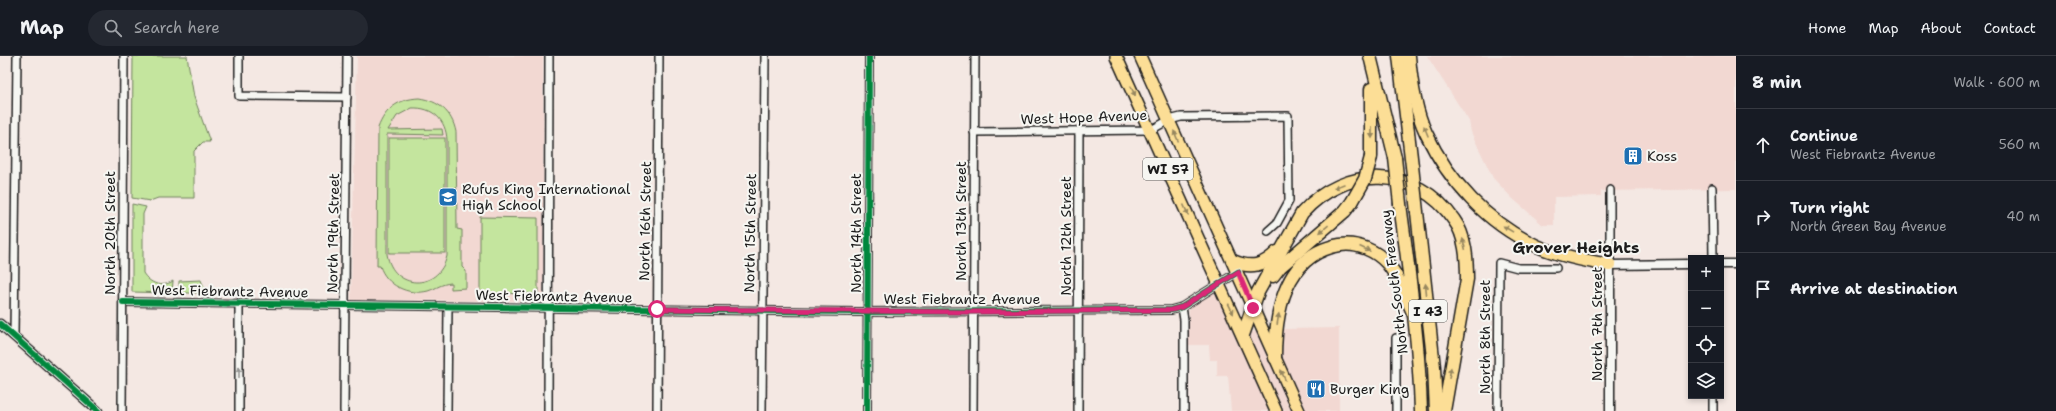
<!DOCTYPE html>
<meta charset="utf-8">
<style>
body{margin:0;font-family:"Shantell Sans",sans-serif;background:#242831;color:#f1f3f6}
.controls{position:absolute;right:12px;bottom:12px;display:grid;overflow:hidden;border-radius:0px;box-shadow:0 2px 6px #0003}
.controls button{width:36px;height:36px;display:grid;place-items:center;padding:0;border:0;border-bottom:1px solid #363941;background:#171b24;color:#f1f3f6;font:20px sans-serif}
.stop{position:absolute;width:12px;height:12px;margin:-9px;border:3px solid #db2777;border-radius:50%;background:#fff}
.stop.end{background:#db2777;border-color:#fff;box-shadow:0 1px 4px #0008}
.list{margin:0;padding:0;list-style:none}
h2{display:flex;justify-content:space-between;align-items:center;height:52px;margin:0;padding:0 16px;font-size:17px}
h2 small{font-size:13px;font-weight:400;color:#9ea1a6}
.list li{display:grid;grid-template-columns:26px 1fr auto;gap:12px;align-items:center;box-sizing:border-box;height:72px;padding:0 16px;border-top:1px solid #363941}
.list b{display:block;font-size:15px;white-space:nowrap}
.list p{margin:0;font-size:13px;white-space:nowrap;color:#9ea1a6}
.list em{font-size:13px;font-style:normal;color:#9ea1a6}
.icon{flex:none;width:22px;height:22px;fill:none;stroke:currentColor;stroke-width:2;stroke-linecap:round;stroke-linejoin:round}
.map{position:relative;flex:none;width:1736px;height:355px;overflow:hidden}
header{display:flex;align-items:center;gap:24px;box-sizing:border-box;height:56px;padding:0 20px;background:#171b24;border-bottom:1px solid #363941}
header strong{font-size:19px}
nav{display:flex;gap:22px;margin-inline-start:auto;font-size:14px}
.search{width:280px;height:36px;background:#242831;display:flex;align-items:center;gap:10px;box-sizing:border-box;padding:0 14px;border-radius:22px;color:#9ea1a6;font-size:15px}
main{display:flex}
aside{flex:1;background:#171b24}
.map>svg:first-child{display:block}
.built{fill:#f2d8d2}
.green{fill:#c4e59e;stroke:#70805d;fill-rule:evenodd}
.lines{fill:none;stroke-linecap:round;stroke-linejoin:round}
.minor-casing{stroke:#1c1c1c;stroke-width:10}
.tertiary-casing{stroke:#1c1c1c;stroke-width:11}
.primary-casing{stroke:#1c1c1c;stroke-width:14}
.motorway-casing{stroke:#1c1c1c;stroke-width:15}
.minor{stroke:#f6f6f2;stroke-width:7}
.tertiary{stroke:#f6f6f2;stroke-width:8}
.primary{stroke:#fcde96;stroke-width:11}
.motorway{stroke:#fcde96;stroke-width:12}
.motorway-bridge-casing{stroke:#1c1c1c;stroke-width:15;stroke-linecap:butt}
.motorway-bridge{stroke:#fcde96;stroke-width:12}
.cycleway-casing{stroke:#f6f6f2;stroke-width:8}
.cycleway{stroke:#00873e;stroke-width:6}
.oneway{fill:#97875f}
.oneway2{fill:#949492}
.route{stroke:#db2777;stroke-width:5}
.labels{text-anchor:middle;stroke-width:4;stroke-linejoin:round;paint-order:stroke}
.shield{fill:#f6f6f2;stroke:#5d5d5c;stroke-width:1}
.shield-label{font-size:13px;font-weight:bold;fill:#1c1c1c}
.street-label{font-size:14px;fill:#1c1c1c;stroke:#f6f6f2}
.poi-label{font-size:14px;fill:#1c1c1c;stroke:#f6f6f2;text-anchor:start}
.quarter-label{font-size:16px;font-weight:bold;fill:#1c1c1c;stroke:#f6f6f2}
</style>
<header>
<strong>Map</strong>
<div class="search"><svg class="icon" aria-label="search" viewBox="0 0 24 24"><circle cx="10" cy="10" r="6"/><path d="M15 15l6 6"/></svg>Search here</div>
<nav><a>Home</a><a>Map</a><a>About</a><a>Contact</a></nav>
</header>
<main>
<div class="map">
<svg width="1736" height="355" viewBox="0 0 1736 355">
<rect width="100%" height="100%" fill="#f4e8e3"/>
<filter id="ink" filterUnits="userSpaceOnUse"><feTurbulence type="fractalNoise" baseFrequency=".025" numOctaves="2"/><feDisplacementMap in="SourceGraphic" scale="8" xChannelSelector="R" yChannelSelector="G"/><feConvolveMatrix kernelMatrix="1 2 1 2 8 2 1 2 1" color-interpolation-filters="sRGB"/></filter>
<g filter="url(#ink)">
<g class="built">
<path d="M357,0H543V245L351,244Z"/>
<path d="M1427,0H1736V133L1601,135V140L1554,141V169H1543L1512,142L1493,122L1471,76L1469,65Z"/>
<path d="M1215,233L1235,277L1286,273L1339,272V355H1231L1228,320H1217V304H1210L1209,289H1188L1189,251Z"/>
</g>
<g class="green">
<path d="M133,0H187L194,41L210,86H203L194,95V142H158L150,145L132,142Z"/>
<path d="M419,42C439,45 452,56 456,76L457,173L462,174V211L466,215V232L451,233V227C441,228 437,232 428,235C408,240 386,229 380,210H377L378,72C385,53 398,43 419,42ZM412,52C433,51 446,64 447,84V200C438,236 393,234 387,198V78L443,79L442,73L388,74L397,60Z"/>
<rect x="389" y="82" width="56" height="115"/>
<path d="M132,148L146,151L143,158V217C150,228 162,232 173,225L172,237L132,236Z"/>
<path d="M480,161L538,162V238L480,237Z"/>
<path d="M201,224L206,237H179V225Z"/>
</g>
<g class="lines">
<defs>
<g id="minor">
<path d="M239,0V40L347,41"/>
<path d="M974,76L1151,74L1169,64L1181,61L1288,60L1289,145L1277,167L1268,175"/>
<path d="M1712,132L1713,202"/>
<path d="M1610,134V209"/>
<path d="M123,246L858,256L1171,254L1182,251L1238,216"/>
<path d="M239,247V355"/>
<path d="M1182,251L1184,264V355"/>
<path d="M14,280L17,0"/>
<path d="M1396,282V355"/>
<path d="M1713,340V355"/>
<path d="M122,355L124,0"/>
<path d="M344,355L347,0"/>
<path d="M447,355L448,251"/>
<path d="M548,355L549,0"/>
<path d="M657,355L659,0"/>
<path d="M762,355L765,0"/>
<path d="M867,355L869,0"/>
<path d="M973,355L975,0"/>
<path d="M1078,355L1079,76"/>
<path d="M1498,355L1499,207L1518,212H1556"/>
</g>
<g id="tertiary">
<path d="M1721,208H1736"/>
<path d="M0,268L98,355"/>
<path d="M1610,355V209L1691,208"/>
</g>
<g id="primary">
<path d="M1116,0L1276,355"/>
<path d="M1140,0L1299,355"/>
</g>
<g id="motorway">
<path d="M1370,0L1395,102"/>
<path d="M1399,0L1412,110"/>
<path d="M1409,0C1411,25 1415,54 1426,77C1448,125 1488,168 1537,190C1560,200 1585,205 1610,209"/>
<path d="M1371,33V101"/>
<path d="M1400,148C1409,217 1419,285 1421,355"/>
<path d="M1417,156L1434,311L1436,355"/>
<path d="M1233,205C1251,213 1263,210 1277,196"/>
<path d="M1273,220L1280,211L1345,155L1352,146"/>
<path d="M1243,279L1258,236L1302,157C1345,109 1416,109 1454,164C1466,180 1467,204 1467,223L1444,355"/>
<path d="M1275,302C1275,255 1285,198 1340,189C1357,186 1376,195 1387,207C1400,222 1407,244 1415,261"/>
</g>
</defs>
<use href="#minor" class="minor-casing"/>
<use href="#tertiary" class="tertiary-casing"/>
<use href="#primary" class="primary-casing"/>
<use href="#motorway" class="motorway-casing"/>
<use href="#minor" class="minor"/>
<use href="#tertiary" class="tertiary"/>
<use href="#primary" class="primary"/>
<use href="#motorway" class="motorway"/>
<defs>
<g id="motorway-bridge">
<path d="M1395,102L1400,148"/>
<path d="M1412,110L1417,156"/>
<path d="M1352,146L1365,123L1371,101"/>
</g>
</defs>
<use href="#motorway-bridge" class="motorway-bridge-casing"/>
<use href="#motorway-bridge" class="motorway-bridge"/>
<defs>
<g id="cycleway">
<path d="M123,246L858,256L1171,254L1182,251L1238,216"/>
<path d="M0,268L98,355"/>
<path d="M867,355L869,0"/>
</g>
</defs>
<use href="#cycleway" class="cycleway-casing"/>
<use href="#cycleway" class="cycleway"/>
</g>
<defs><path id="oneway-solid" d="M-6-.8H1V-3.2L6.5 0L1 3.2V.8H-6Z"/></defs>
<g class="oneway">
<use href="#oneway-solid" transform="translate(1133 35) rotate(65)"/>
<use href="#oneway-solid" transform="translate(1426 75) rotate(-112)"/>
<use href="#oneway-solid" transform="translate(1372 77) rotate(90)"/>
<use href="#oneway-solid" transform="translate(1176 80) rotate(-114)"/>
<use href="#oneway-solid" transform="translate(1339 130) rotate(158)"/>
<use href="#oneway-solid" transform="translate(1186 154) rotate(66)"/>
<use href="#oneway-solid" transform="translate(1324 173) rotate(140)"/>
<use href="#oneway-solid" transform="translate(1508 173) rotate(-148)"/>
<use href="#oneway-solid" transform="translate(1464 188) rotate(-104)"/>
<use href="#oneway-solid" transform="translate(1365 193) rotate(24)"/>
<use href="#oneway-solid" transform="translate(1426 233) rotate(-96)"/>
<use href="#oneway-solid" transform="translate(1231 253) rotate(64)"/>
<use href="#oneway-solid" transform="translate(1278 263) rotate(-81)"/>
<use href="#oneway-solid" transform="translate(1450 317) rotate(-80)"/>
<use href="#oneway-solid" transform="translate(1283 319) rotate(-114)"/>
</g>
<use class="oneway2" href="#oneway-solid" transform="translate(239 316) rotate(-90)"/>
</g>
<g class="lines" filter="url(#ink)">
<path class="route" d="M657,253L964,256L1171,254L1182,251L1238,216L1253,252"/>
</g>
<defs>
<symbol id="building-square" viewBox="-11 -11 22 22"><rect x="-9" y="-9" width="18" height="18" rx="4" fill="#1f6fb2" stroke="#f6f6f2"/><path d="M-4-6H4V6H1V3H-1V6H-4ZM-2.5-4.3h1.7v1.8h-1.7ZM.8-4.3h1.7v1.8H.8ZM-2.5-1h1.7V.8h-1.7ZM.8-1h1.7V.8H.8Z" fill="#fff"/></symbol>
<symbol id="school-square" viewBox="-11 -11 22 22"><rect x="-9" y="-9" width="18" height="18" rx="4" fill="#1f6fb2" stroke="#f6f6f2"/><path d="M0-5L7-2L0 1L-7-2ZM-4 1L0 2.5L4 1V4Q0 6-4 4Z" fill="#fff"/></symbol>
<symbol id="restaurant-square" viewBox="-11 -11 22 22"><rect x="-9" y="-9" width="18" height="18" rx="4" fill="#1f6fb2" stroke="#f6f6f2"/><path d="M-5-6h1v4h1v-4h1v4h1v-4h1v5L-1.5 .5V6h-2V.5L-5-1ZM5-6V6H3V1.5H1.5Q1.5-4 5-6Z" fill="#fff"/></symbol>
</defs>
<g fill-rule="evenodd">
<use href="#building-square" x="1622" y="89" width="22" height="22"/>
<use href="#school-square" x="437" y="130" width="22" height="22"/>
<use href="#restaurant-square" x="1305" y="322" width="22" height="22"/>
</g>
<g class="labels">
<g class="shield">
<rect x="1143" y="102" width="50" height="22" rx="3"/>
<rect x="1409" y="244" width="38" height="22" rx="3"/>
</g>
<g class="shield-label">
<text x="1168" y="118">WI 57</text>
<text x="1428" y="260">I 43</text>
</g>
<g class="street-label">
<text transform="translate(1084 61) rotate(-2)" y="5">West Hope Avenue</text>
<text transform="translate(645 165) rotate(-89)" y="5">North 16th Street</text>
<text transform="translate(961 165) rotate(-90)" y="5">North 13th Street</text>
<text transform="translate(110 177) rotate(-90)" y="5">North 20th Street</text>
<text transform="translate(333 177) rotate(-89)" y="5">North 19th Street</text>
<text transform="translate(750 177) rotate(-89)" y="5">North 15th Street</text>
<text transform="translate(856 177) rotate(-90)" y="5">North 14th Street</text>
<text transform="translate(1066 180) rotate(-90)" y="5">North 12th Street</text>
<text transform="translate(1394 226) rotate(-97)" y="5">North-South Freeway</text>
<text transform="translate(230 235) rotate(1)" y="5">West Fiebrantz Avenue</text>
<text transform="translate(554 240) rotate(1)" y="5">West Fiebrantz Avenue</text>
<text x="962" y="248">West Fiebrantz Avenue</text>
<text transform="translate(1597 268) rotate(-90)" y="5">North 7th Street</text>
<text transform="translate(1485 281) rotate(-90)" y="5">North 8th Street</text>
</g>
<g class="poi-label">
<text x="1647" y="105">Koss</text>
<text x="462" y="138">Rufus King International<tspan x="462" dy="16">High School</tspan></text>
<text x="1330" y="338">Burger King</text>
</g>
<g class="quarter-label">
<text x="1576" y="197">Grover Heights</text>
</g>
</g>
</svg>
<div class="controls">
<button>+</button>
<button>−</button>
<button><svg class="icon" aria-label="locate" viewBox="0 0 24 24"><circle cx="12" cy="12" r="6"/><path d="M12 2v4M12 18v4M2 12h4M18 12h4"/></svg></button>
<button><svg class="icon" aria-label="layers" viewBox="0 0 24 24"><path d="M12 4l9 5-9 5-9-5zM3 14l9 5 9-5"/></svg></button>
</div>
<div class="stop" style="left:657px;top:253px"></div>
<div class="stop end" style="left:1253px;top:252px"></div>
</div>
<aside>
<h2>8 min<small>Walk · 600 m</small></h2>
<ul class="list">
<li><svg class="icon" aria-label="ahead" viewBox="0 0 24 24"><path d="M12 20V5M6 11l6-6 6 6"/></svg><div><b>Continue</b><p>West Fiebrantz Avenue</p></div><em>560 m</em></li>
<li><svg class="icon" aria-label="right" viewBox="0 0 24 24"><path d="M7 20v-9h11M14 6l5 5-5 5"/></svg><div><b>Turn right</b><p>North Green Bay Avenue</p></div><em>40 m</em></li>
<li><svg class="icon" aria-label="arrive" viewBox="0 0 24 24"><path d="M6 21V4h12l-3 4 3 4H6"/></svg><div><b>Arrive at destination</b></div></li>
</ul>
</aside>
</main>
